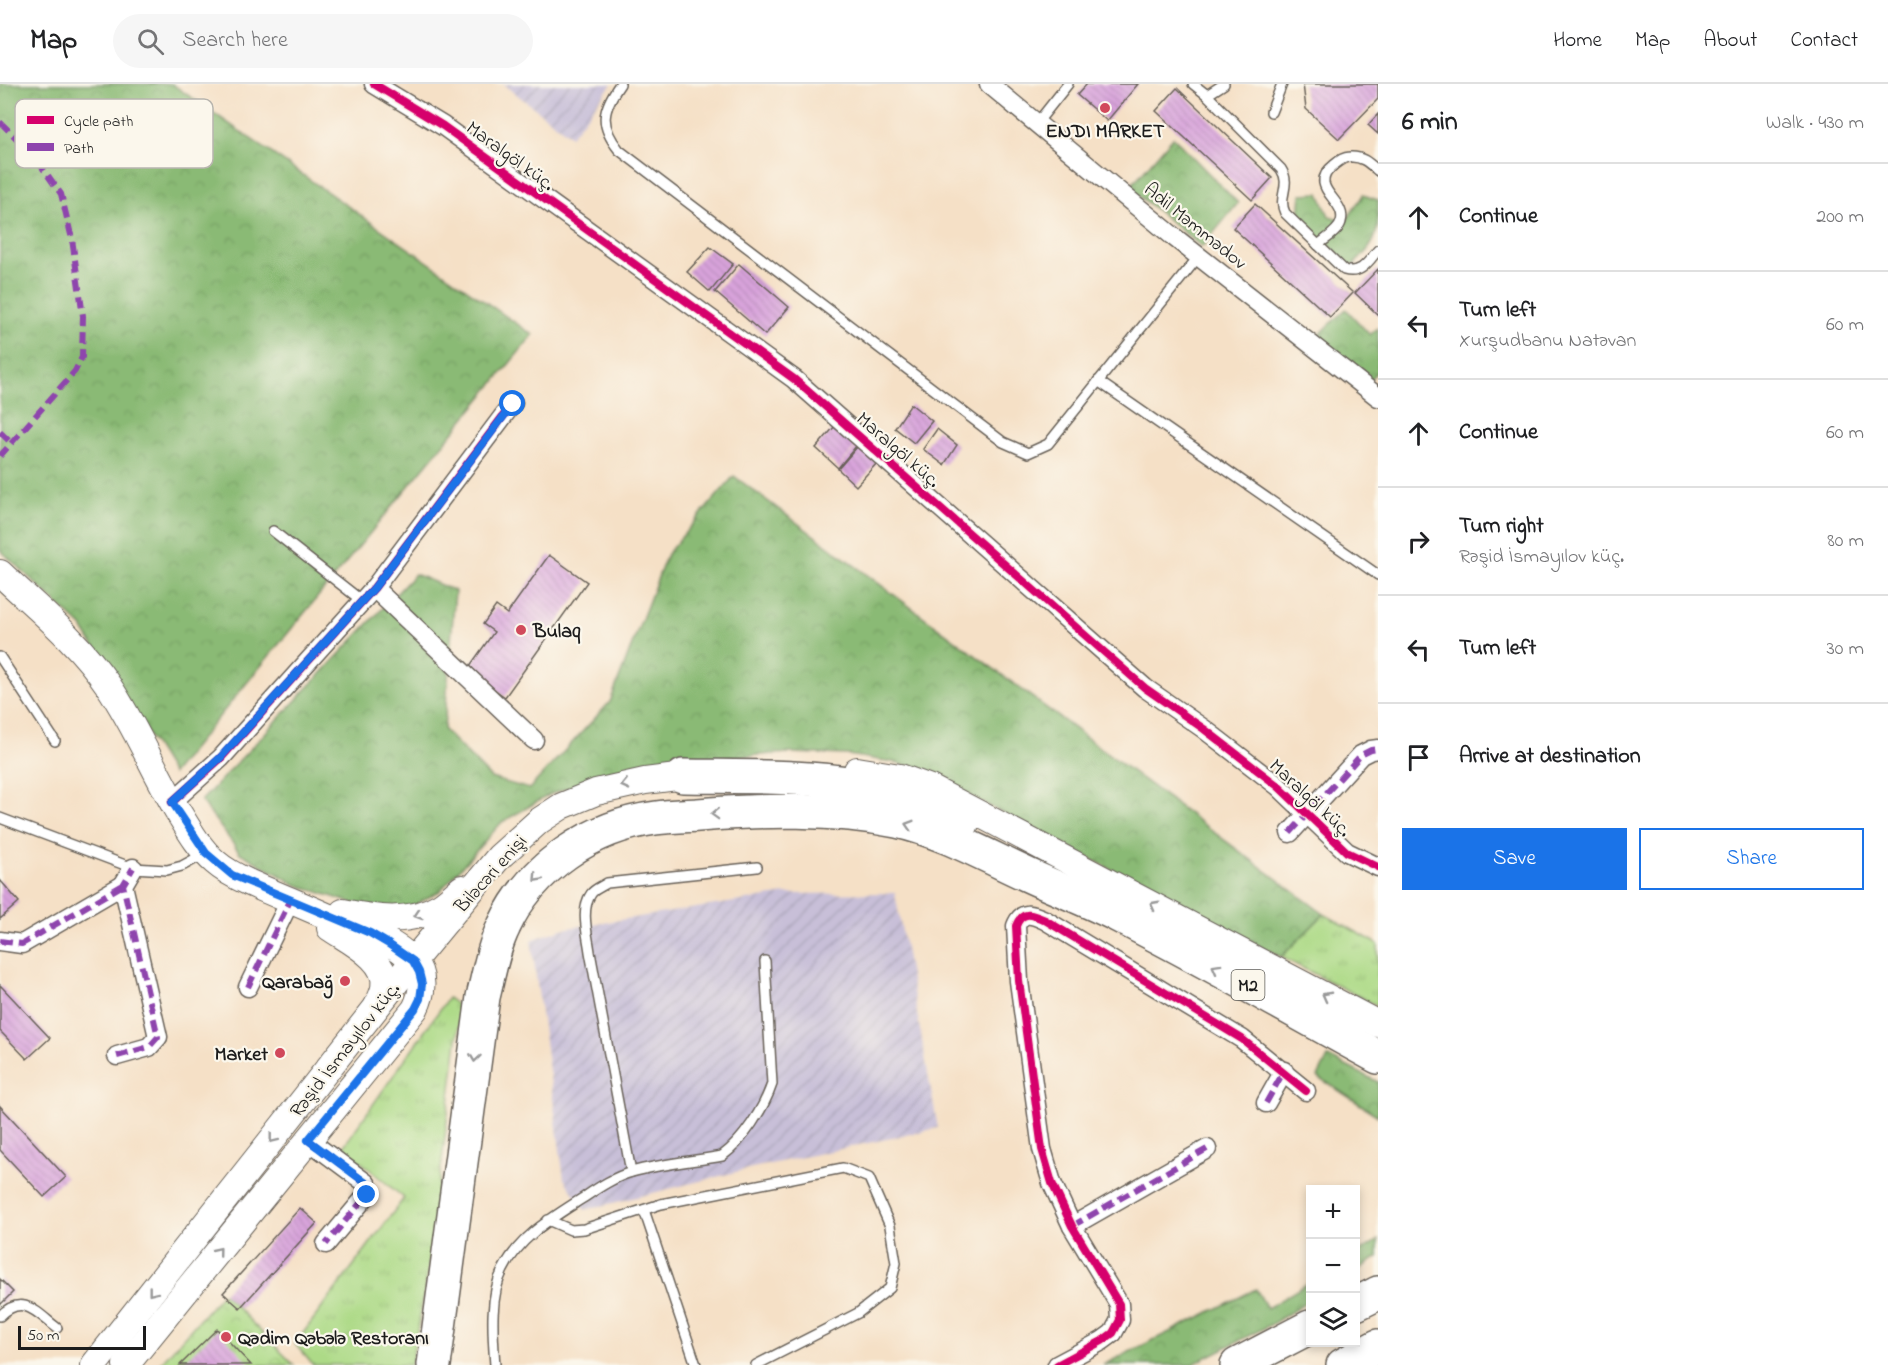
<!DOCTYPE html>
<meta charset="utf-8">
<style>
body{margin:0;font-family:"Indie Flower",sans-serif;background:#f6f6f6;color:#202124}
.controls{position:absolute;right:18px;bottom:18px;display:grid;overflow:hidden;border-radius:0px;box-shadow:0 3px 9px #0003}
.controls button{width:54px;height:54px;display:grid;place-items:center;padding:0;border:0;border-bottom:2px solid #e0e0e0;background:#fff;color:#202124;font:30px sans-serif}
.scale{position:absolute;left:18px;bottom:15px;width:128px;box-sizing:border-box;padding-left:6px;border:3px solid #1c1c1c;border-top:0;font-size:16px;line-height:21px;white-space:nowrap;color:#1c1c1c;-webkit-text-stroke:4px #fbf7ec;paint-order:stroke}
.stop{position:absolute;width:18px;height:18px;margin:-14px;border:4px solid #1a73e8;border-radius:50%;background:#fff}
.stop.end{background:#1a73e8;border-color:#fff;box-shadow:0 2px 6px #0008}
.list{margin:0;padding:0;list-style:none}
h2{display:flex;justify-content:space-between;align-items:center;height:78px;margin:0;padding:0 24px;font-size:26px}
h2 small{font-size:20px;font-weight:400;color:#757577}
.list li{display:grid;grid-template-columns:39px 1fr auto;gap:18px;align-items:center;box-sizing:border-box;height:108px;padding:0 24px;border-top:2px solid #e0e0e0}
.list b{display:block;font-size:22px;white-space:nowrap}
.list p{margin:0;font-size:20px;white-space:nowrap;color:#757577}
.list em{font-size:20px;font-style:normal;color:#757577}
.actions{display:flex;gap:12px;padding:18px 24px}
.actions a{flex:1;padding:14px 0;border:2px solid #1a73e8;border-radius:0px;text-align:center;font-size:21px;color:#1a73e8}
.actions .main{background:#1a73e8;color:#fff}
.icon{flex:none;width:33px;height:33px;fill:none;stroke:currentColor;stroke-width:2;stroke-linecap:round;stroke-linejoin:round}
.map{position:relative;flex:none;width:1378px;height:1281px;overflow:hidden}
header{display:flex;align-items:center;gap:36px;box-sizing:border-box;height:84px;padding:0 30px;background:#fff;border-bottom:2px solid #e0e0e0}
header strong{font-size:28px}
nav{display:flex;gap:33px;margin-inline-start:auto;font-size:21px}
.search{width:420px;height:54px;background:#f6f6f6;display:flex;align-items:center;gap:15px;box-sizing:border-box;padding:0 21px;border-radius:33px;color:#757577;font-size:22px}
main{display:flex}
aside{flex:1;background:#fff}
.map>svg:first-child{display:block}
.industrial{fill:url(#industrial-furrows)}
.grass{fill:url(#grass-tufts);stroke:#647b52;stroke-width:1.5}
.forest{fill:url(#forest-crowns);stroke:#536b48;stroke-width:1.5}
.park{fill:url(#park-crowns);stroke:#647b52;stroke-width:1.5}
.building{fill:url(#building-back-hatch)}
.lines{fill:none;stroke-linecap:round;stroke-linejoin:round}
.lane-casing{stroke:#686158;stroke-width:12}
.street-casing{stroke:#686158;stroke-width:21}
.secondary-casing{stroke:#686158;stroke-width:28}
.highway-casing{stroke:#686158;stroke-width:36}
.lane{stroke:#fff;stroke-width:9}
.street{stroke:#fff;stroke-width:18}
.secondary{stroke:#fff;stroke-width:26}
.highway{stroke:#fff;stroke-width:33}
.quiet{stroke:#8e44ad;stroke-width:6;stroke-dasharray:12 6;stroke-linecap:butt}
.cycleway-casing{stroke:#fbf7ec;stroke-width:11}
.cycleway{stroke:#d6006c;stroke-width:8}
.oneway{stroke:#999}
.route{stroke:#1a73e8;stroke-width:8}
.poi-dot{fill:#d1495b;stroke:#fbf7ec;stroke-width:2}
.labels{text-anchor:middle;stroke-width:4.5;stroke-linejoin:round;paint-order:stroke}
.shield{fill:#fbf7ec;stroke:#5f5e5a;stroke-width:1.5}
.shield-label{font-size:18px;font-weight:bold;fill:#1c1c1c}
.poi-label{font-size:20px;font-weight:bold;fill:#1c1c1c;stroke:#fbf7ec;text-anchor:start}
.street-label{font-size:20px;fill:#1c1c1c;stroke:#fbf7ec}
.key{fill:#fbf7ec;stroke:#b8b5ae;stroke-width:1.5}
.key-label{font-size:16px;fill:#1c1c1c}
</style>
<header>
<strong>Map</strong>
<div class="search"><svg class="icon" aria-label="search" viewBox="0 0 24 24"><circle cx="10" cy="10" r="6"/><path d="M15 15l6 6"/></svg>Search here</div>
<nav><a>Home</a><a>Map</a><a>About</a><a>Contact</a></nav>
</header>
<main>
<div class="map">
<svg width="1378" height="1281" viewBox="0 0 1378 1281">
<defs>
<pattern id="industrial-furrows" width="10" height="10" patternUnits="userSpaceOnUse" patternTransform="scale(1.5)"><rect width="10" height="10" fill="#c8bfd8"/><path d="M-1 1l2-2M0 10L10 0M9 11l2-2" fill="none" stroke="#aba4b9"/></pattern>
<pattern id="grass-tufts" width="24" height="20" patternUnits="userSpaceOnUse" patternTransform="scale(1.5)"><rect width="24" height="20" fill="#adda87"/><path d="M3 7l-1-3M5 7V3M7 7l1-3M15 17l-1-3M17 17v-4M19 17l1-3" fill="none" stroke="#94ba74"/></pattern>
<pattern id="forest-crowns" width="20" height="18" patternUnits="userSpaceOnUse" patternTransform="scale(1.5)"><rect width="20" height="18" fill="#8aba74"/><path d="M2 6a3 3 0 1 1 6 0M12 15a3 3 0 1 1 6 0" fill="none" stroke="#769f64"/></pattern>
<pattern id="park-crowns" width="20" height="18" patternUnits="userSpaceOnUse" patternTransform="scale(1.5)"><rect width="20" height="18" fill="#adda87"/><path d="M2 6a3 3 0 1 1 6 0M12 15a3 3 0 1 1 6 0" fill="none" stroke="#94ba74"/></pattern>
<pattern id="building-back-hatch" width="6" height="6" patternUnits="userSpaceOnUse" patternTransform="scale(1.5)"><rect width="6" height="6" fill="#d8a3db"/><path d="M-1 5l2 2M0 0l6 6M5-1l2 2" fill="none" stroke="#b98cbb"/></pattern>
</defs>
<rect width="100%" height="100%" fill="#fbf7ec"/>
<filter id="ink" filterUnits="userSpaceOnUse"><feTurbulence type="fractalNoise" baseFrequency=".0167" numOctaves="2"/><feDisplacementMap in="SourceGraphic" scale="12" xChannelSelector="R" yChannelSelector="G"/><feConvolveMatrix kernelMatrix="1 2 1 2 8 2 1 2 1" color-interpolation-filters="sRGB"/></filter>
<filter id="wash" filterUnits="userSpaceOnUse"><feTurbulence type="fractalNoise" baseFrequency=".008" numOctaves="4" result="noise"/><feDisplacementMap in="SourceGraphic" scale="24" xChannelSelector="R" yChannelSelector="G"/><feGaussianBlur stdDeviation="1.35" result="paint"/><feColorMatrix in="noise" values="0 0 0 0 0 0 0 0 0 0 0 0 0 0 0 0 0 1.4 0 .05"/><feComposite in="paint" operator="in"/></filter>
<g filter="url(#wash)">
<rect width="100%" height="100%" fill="#f5e0c6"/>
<g class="industrial">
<path d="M503,0H612L571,52Z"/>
<path d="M895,809L938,1044L752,1084L585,1126L564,1095L531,856L562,845L785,810Z"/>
</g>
<g class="grass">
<path d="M1324,830L1378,860V922L1281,873Z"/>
<path d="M448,914L461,924L428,1188L411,1281H313L295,1260L404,1114L343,1063Z"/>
</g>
<g class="forest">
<path d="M0,0H172L533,251L172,690L82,543L0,466Z"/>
<path d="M1173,53L1238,119L1202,163L1129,104Z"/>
<path d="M1319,109L1329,132L1346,137L1363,111L1378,116C1378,151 1378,159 1351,183L1299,133L1301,110Z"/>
<path d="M1346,225L1370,251L1378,244V287L1369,296L1315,255Z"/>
<path d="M734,392L1324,830L1281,873L939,696L898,679L848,671L789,669L732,673L611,687L549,711L502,738L440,807L413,822L379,828L297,801L240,769L201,717L415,490L455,507L444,646L491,694L529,705L610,618L667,470Z"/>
<path d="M1328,973L1378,998V1032L1318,993Z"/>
<path d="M1378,1156V1173L1356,1187V1170Z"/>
<path d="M1310,1198V1216L1272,1240L1191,1281H1103L1256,1205L1267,1224Z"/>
</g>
<path class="park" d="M223,1209L294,1281H159Z"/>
<g id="blocks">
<g class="building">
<path d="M1087,0H1138L1107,37L1077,11Z"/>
<path d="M1303,0H1378V15L1339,55L1306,25Z"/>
<path d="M1177,4L1272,94L1252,116L1156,27Z"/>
<path d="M1378,30V50L1368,41Z"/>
<path d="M1255,120L1353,209L1330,233L1233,144Z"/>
<path d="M710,163L733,180L710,208L687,188Z"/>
<path d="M739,180L789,223L765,251L715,208Z"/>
<path d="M1378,185V231L1355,209Z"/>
<path d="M911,320L932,337L914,359L895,344Z"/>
<path d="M835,342L857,361L838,384L816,364Z"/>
<path d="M937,345L957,361L944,381L923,365Z"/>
<path d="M858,362L877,379L856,402L838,385Z"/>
<path d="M549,471L587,498L505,613L467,586L494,548L483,540L496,522L507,530Z"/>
<path d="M0,796L19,818L0,835Z"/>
<path d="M0,901L50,954L27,975L0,947Z"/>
<path d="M0,1022L66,1093L44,1113L0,1066Z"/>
<path d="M300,1124L317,1139L240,1224L223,1209Z"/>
<path d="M0,1195L13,1208L0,1221Z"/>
<path d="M217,1245L251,1281H180Z"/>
</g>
</g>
</g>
<g filter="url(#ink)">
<use href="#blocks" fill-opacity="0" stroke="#686158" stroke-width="1.5"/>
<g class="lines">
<defs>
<g id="lane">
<path d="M620,0C602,26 599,41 619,66L1003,358L1028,369L1048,360L1199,172"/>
<path d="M1193,0L1207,11L1281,85C1292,102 1277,112 1285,129L1344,186C1361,191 1368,178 1378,166"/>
<path d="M1207,11L1224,0"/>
<path d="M1271,28L1282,0"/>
<path d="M1037,39L1068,0"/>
<path d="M1318,161C1325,155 1339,147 1341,138C1348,116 1305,104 1334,81C1339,77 1343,73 1350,73C1362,72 1369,79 1378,87"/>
<path d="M1098,297L1378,491"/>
<path d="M273,447L362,517"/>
<path d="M0,573L55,657"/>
<path d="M0,734L133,784L167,786L182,782L204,770"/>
<path d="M631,1088L590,868C588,852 580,825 591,810C594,805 603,802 607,799L757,783"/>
<path d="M644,1126L696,1281"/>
<path d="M548,1136L571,1146L584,1145L661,1120L843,1084L869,1094L890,1142L896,1179L890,1204L858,1229L756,1281"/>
<path d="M0,1232C23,1209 37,1229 57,1244"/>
<path d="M495,1281C493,1253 489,1212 503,1186C520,1152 552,1134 583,1114C598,1104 614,1093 632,1088C659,1080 694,1077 722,1072C743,1057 764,1024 772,1000L765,877"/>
</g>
<g id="street">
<path d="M374,0L443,42L794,295L1145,604L1204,645L1278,702L1347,768L1378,783"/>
<path d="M989,0L1174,153L1378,313"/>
<path d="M374,504L534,656"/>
<path d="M172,718L221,674L374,504L513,319"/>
<path d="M1290,749L1361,671L1371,666L1378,665"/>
<path d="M0,857L22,860L123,801"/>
<path d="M248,903L290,817"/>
<path d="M117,972L149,963L158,953L123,801L133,784"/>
<path d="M1266,1019L1284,987"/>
<path d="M308,1056L366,1099L369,1105L367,1111L326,1160"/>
<path d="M1072,1142L1207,1065"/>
<path d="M1057,1281L1102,1257L1113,1249L1120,1236L1119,1220L1072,1142L1052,1099L1042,1065L1019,897L1016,842C1022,826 1032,830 1045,836L1242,955L1306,1007"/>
</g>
<g id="secondary">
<path d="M0,489C38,525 79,558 108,601C135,641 153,685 177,726C188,744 199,764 215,778C225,787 237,793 250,799C277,811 304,822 331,834C358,845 393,855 413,877C425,891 423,909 415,925L126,1281"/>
<path d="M857,686L900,693L930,704L1378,940"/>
<path d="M343,828C376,835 410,840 440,822C448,817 455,810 462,804"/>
<path d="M330,844C349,857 390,876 384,904C383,910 380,916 377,922"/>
<path d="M94,1281L413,877L499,773L539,737L562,722L596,708L645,697L701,690"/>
</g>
<g id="highway">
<path d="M683,692C740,693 802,691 859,701C894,707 931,722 962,740"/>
<path d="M1356,1220L1378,1209"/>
<path d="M434,1281L483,913C489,889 493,864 504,842C531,783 592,742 656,734C670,732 684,732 698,731C764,726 832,724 897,737C943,747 986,772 1028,791C1058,805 1090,817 1119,832C1207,877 1292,926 1378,973"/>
<path d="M1237,1281L1310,1243"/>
<path d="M1343,1281L1378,1262"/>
</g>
</defs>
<use href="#lane" class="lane-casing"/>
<use href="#street" class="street-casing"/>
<use href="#secondary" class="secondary-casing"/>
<use href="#highway" class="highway-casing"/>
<use href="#lane" class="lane"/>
<use href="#street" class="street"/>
<use href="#secondary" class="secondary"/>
<use href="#highway" class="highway"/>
<g class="quiet">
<path d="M0,38L35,73L61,110L72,155L83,232L82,273L75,287L0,372"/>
<path d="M0,348L11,359"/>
<path d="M1290,749L1361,671L1371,666L1378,665"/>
<path d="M0,857L22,860L123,801"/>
<path d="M248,903L290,817"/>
<path d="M117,972L149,963L158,953L123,801L133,784"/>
<path d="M1266,1019L1284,987"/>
<path d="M308,1056L366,1099L369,1105L367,1111L326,1160"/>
<path d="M1072,1142L1207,1065"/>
</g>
<defs>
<g id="cycleway">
<path d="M374,0L443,42L794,295L1145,604L1204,645L1278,702L1347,768L1378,783"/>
<path d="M172,718L221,674L374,504L513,319"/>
<path d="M1057,1281L1102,1257L1113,1249L1120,1236L1119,1220L1072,1142L1052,1099L1042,1065L1019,897L1016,842C1022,826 1032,830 1045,836L1242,955L1306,1007"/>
</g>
</defs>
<use href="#cycleway" class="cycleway-casing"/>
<use href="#cycleway" class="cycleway"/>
</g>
<defs><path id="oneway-chevron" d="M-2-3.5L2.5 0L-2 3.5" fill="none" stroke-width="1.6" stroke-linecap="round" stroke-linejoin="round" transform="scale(1.5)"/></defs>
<g class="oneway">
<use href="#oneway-chevron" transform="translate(625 701) rotate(167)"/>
<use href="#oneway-chevron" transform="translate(715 730) rotate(178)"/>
<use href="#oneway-chevron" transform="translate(909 741) rotate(-163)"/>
<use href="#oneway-chevron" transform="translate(537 794) rotate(133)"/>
<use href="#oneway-chevron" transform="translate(1154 821) rotate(-152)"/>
<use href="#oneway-chevron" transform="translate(418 831) rotate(162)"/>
<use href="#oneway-chevron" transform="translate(1216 884) rotate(-151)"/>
<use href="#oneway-chevron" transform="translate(1326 912) rotate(-152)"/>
<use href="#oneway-chevron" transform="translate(475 974) rotate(98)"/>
<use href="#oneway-chevron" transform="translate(273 1055) rotate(128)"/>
<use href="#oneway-chevron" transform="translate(218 1167) rotate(-51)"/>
<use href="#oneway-chevron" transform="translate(152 1208) rotate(128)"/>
</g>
</g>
<g class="lines" filter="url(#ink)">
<path class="route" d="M367,1111L369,1105L366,1099L308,1056L415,925L420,915L422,900L419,888L413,877L387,859L370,849L232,791L206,769L172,718L220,674L374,504L513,320"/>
</g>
<g class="poi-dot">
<circle cx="1105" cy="24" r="6"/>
<circle cx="521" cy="546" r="6"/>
<circle cx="345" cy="897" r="6"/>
<circle cx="280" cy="969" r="6"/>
<circle cx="226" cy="1253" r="6"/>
</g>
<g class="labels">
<rect class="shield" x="1231.5" y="886" width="33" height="30" rx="4.5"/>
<g class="shield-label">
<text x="1248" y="907">M2</text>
</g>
<g class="poi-label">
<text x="1105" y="53" text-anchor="middle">ENDI MARKET</text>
<text x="533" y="553">Bulaq</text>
<text x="333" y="904" text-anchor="end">Qarabağ</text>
<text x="268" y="976" text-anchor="end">Market</text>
<text x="238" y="1260">Qədim Qəbələ Restoranı</text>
</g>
<g class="street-label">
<text transform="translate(511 71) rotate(36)" y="7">Maralgöl küç.</text>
<text transform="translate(1196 141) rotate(39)" y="7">Adil Məmmədov</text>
<text transform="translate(899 365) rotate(41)" y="7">Maralgöl küç.</text>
<text transform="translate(1311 713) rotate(43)" y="7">Maralgöl küç.</text>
<text transform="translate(490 789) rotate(-48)" y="7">Biləcəri enişi</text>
<text transform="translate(344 965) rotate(-52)" y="7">Rəşid İsmayılov küç.</text>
</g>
</g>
<rect x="15" y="15" width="198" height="69" rx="9" class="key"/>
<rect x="27" y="32" width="27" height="8" fill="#d6006c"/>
<rect x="27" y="59" width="27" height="8" fill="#8e44ad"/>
<g class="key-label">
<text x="64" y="42">Cycle path</text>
<text x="64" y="69">Path</text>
</g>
</svg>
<div class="controls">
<button>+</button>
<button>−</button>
<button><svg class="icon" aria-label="layers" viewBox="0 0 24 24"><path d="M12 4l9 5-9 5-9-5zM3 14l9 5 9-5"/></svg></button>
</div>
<div class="scale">50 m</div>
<div class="stop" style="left:513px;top:320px"></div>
<div class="stop end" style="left:367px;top:1111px"></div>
</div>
<aside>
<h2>6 min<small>Walk · 430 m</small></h2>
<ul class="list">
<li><svg class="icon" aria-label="ahead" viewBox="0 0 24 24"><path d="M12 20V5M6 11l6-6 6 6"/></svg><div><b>Continue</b></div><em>200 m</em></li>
<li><svg class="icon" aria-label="left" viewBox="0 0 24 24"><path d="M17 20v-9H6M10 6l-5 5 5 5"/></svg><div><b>Turn left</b><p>Xurşudbanu Natəvan</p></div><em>60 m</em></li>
<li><svg class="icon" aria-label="ahead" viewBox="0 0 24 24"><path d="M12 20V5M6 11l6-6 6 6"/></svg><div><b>Continue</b></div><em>60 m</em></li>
<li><svg class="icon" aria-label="right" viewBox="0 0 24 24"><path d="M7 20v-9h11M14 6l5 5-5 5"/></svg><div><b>Turn right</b><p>Rəşid İsmayılov küç.</p></div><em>80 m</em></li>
<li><svg class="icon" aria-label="left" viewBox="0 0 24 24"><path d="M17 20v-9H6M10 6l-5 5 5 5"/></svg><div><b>Turn left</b></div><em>30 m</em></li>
<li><svg class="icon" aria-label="arrive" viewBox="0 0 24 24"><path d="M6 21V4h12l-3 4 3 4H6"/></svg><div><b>Arrive at destination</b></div></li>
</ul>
<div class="actions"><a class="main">Save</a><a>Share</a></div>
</aside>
</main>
